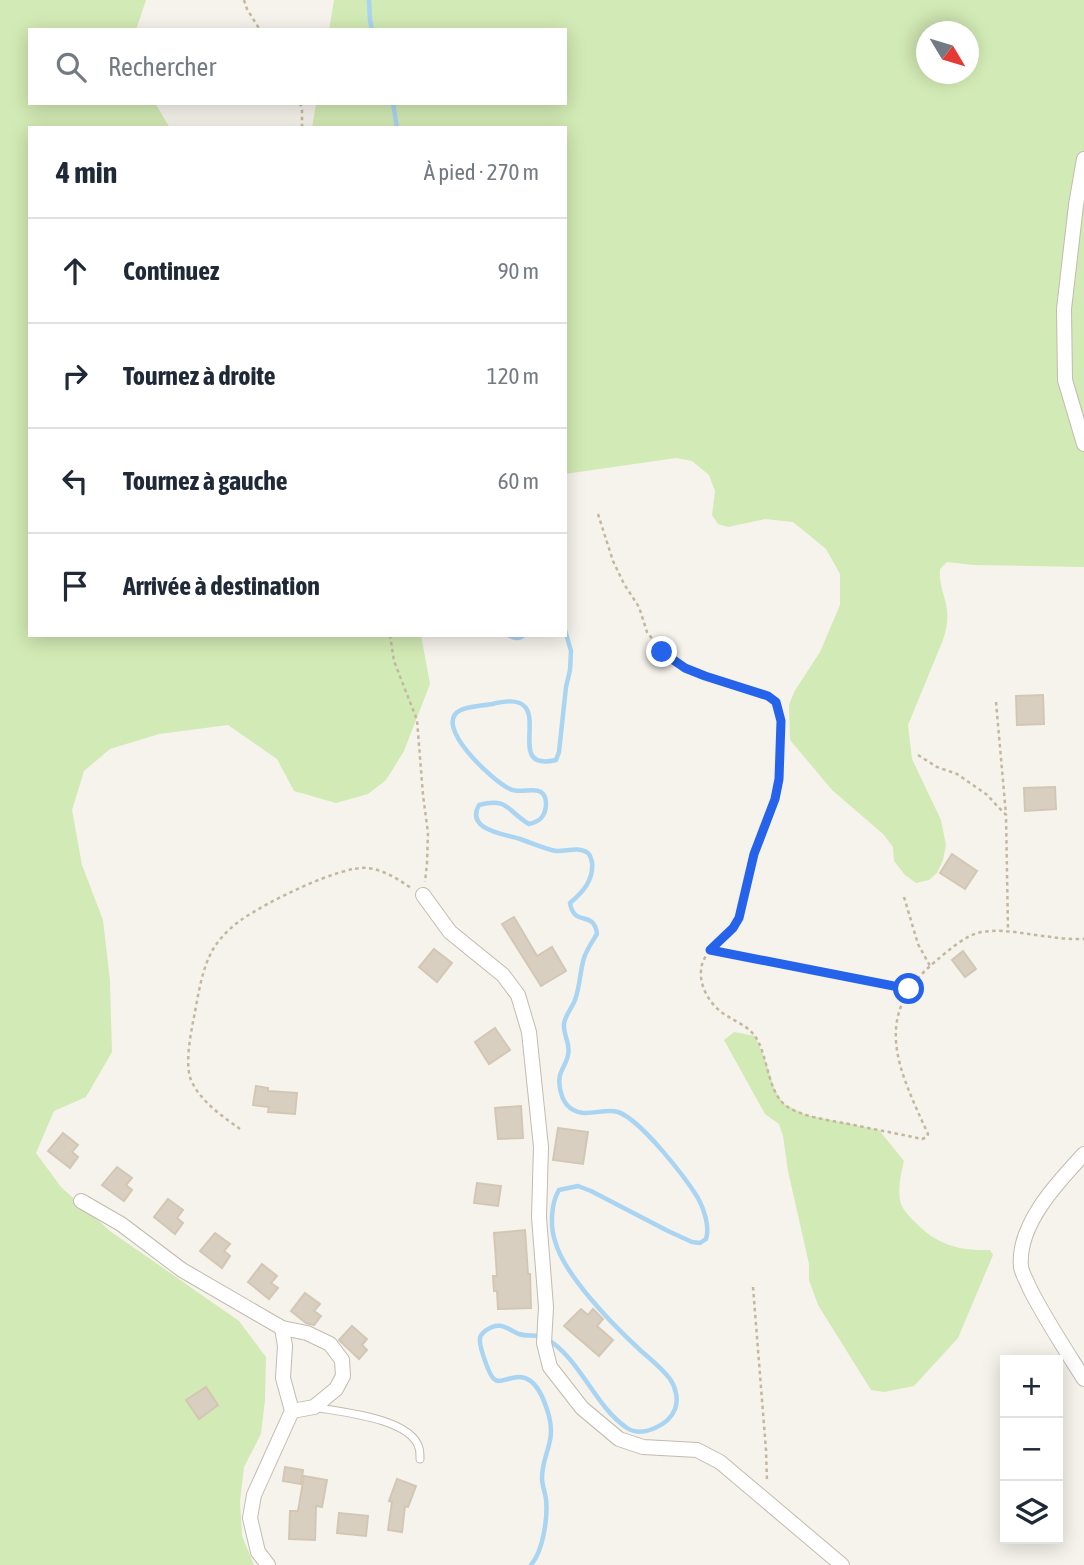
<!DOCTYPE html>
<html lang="fr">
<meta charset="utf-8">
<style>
body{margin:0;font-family:"Asap Condensed",sans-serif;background:#f2f2f3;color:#1f2937}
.controls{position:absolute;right:21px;bottom:21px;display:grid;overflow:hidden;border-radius:0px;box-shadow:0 4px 18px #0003}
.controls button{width:63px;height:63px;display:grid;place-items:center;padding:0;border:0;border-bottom:2px solid #e0e1e3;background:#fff;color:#1f2937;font:35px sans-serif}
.compass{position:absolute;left:916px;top:21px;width:63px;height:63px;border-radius:50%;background:#fff;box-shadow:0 4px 18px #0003;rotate:128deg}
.stop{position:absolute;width:21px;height:21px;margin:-16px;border:5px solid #2563eb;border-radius:50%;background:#fff}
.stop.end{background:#2563eb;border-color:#fff;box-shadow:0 2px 7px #0008}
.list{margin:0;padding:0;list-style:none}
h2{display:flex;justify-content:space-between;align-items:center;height:91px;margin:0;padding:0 28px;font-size:30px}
h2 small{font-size:23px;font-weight:400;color:#747a83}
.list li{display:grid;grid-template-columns:46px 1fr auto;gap:21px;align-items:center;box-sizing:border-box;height:105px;padding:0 28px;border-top:2px solid #e0e1e3}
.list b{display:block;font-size:26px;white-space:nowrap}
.list em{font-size:23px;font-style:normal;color:#747a83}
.icon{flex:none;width:38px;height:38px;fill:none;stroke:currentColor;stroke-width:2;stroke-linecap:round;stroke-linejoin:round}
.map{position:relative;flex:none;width:1084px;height:1565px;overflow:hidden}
.search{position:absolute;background:#fff;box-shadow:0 4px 18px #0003;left:28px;top:28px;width:539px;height:77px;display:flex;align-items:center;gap:18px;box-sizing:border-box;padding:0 24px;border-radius:0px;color:#747a83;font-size:26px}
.panel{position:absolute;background:#fff;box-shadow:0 4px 18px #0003;left:28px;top:126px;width:539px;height:511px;border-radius:0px}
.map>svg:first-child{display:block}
.green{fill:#d2eab5;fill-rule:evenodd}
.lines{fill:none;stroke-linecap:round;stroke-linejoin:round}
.stream{stroke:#a9d4f2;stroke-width:4.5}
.building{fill:#d8cfc1;stroke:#d3c7b4;stroke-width:2}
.service-casing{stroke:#c2bbae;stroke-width:9}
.minor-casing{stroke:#c2bbae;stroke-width:16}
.path{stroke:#c4b79f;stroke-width:2.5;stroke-dasharray:3.5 3.5;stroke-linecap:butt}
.service{stroke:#fff;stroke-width:7}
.minor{stroke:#fff;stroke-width:14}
.route{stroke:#2563eb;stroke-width:9}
</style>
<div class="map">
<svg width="1084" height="1565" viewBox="0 0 1084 1565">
<rect width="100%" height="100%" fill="#f6f3ec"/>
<g class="green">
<path d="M0,0H146L136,30H30V103H155L170,128H30V635H421L430,684L404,751L386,780L368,794L336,803L294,791L277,759L228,725L159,734L110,749L84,771L72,810L82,865L103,920L110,981L112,1052L86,1097L54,1111L36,1153L61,1187L110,1231L239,1321L266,1357L265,1400L261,1434L244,1467L240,1501L242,1536L254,1565H0Z"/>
<path d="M334,0H1084V567L973,565L947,562L940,569C939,582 943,592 946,604C949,616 947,628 943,640L908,725L912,759L941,820L946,845L943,860L937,873L929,880L916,883L905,875L894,861L893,847L883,834L832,790L790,740L789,705L794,692L820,652L840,605V574L826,549L793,522L765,519L728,527L718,524L712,515L715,491L709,475L692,461L676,458L565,474V128H312L316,103H565V30H329ZM926,32H968V74H926Z"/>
<path d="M734,1032L755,1036L765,1059L775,1091L784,1104L806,1115L879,1130L904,1161C901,1173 898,1187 900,1200C901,1208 909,1216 915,1222C937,1245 959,1251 990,1250L993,1255L958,1338L914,1386L884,1392L871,1390L818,1305L809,1280V1264L788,1171L783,1136L779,1124L765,1114L724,1040Z"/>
</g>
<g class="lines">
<g class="stream">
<path d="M369,0L370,20L372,30"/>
<path d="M393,103L397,128"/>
<path d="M508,635C514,638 519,640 524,635"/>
<path d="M531,1565C543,1551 548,1518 546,1499C545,1492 542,1485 542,1478C542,1454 556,1443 549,1416C545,1402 537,1377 519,1377C514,1377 509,1379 504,1380C500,1381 497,1382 494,1379C489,1375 479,1346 480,1339C480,1335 482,1334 485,1331C500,1320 507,1329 519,1334C528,1337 536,1334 545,1338C580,1357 594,1406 627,1428C642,1438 669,1425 675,1409C679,1399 675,1386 670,1379C661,1367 650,1359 639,1349C613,1325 564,1275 555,1241C550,1226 551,1203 559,1190L578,1186L591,1191L668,1231L692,1242L700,1243L706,1239C710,1227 704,1209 698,1198C685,1177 641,1120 618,1112C602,1107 582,1121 567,1105C561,1098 558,1084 560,1075C562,1068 567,1062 568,1055C571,1044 563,1035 564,1024C565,1015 572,1008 575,1000C580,986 580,971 584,958C587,949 592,942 597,934C594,909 574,928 570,903C583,892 594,880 592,862C591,859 591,856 588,853C578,846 566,852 556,851C544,849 532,843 520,839C505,834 465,830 479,805C508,797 507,811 529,824C533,823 539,821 542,817C547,810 548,797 541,792C533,787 520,794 510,789C494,782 430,724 461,710C470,706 482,706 492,704C566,685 497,774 556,760L559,752L566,687L570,670L571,651L565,630"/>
</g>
</g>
<g class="building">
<path d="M1043,695L1044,724L1017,725L1016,696Z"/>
<path d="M1055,787L1056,809L1025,811L1024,788Z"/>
<path d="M952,854L977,871L965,889L940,873Z"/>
<path d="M514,917L537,956L552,947L566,971L541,986L502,924Z"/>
<path d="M434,949L452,963L437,982L419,967Z"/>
<path d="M963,951L976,969L965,977L952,960Z"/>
<path d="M495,1028L510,1050L489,1064L475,1042Z"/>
<path d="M256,1086L268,1088V1091L297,1093L295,1114L268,1112L269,1107L253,1105Z"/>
<path d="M521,1106L523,1138L498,1139L495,1108Z"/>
<path d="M558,1128L588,1132L583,1164L553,1160Z"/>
<path d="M63,1133L78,1145L72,1152L78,1157L70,1168L48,1151Z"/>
<path d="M117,1167L132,1178L126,1185L132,1190L124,1201L102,1185Z"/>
<path d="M477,1183L501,1186L498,1206L474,1203Z"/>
<path d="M168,1199L183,1210L177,1218L183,1223L175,1234L154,1217Z"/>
<path d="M525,1230L528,1274H530L531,1308L498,1309L497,1291H494L493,1276H497L494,1233Z"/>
<path d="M215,1233L230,1244L224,1251L230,1256L222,1268L200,1251Z"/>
<path d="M262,1264L277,1276L271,1283L278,1288L269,1299L248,1282Z"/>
<path d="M305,1293L320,1304L314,1311L321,1316L314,1325L306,1323L291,1311Z"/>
<path d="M581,1309L588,1315L593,1309L603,1319L597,1326L613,1340L599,1356L564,1326Z"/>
<path d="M352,1326L367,1339L362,1345L367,1350L359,1359L339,1340Z"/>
<path d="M206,1387L218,1405L199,1419L186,1400Z"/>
<path d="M285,1467L303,1470L301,1484L283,1481Z"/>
<path d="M304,1476L327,1480L322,1507L316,1506L315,1540L289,1539L290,1511H298Z"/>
<path d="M397,1479L416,1486L408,1507L405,1506L402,1532L388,1530L392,1502L389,1501Z"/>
<path d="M339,1513L368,1516L366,1536L337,1533Z"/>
</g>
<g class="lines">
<defs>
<path id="service" d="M314,1407C340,1412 411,1418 419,1448C420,1449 420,1458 420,1459"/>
<g id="minor">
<path d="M1084,159L1076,205L1064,309L1065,380L1084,444"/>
<path d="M423,895L450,932L503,975L518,995L529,1032L541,1147L539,1217L546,1307L544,1343L550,1367L582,1408L619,1439L643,1447L697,1450L720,1462L842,1565"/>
<path d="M1084,1154C1057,1183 1017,1225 1021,1267C1022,1274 1027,1281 1029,1287C1045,1319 1065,1349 1084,1379"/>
<path d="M81,1201L121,1224L182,1270L282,1328L285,1346L283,1378L292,1411L254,1495L250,1518L258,1552L268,1565"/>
<path d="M282,1328L307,1333L330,1344L342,1360L343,1376L336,1389L314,1407L292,1411"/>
</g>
</defs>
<use href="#service" class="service-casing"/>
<use href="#minor" class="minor-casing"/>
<g class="path">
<path d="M244,0L247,9L260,30"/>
<path d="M300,103L302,110V128"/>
<path d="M598,514L613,561L624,584L639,607L647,632L662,652L685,668L705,676L768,696C768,697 776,702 776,702C785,714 779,782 775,797C770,817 759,836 753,857C748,876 746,901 738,919C729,939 699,949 701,975C701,988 710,1003 720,1011C731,1020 746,1024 755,1036C768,1055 767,1089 784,1104C798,1117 835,1121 854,1125C877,1130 900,1134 922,1139L927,1137L928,1134C898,1068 870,1015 937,960C949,950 967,934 982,932C1005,928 1029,935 1052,937C1062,939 1073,939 1084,939"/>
<path d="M390,635L394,661L417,720L423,795L428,833L427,863L425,882"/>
<path d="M996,702L1006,815"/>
<path d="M918,755L937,767L957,774L986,794L1006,815L1008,931"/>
<path d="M904,897L918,944L930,966"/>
<path d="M710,950L909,989"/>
<path d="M240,1129C222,1116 200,1101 191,1080C185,1065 190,1038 193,1022C198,998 201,968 215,946C222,936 232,926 241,920C265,903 340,865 368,868C384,870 398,879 411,888"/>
<path d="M753,1287L766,1450L767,1482"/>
</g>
<use href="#service" class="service"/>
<use href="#minor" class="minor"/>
</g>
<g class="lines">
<path class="route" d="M662,652L685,668L705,676L768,696L776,702L781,721L779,779L775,799L754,854L739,918L733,928L710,950L909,989"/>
</g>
</svg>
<div class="controls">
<button>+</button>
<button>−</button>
<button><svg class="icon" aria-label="layers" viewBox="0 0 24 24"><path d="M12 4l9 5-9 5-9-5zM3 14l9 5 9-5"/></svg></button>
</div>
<svg class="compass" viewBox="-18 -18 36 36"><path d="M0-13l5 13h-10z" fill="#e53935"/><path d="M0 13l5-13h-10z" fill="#747a83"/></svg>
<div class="stop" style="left:909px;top:989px"></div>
<div class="stop end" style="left:662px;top:652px"></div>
<div class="search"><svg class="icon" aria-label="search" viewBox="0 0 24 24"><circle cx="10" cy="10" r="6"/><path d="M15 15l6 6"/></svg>Rechercher</div>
<section class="panel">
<h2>4 min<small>À pied · 270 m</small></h2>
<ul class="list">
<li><svg class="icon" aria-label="ahead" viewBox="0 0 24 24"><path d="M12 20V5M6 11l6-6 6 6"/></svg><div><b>Continuez</b></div><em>90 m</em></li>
<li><svg class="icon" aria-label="right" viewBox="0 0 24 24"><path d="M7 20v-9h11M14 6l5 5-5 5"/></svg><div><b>Tournez à droite</b></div><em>120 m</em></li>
<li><svg class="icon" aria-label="left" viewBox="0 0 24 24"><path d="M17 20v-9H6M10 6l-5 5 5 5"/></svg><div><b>Tournez à gauche</b></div><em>60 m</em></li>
<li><svg class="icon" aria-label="arrive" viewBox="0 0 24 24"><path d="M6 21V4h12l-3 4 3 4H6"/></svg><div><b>Arrivée à destination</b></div></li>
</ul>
</section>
</div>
